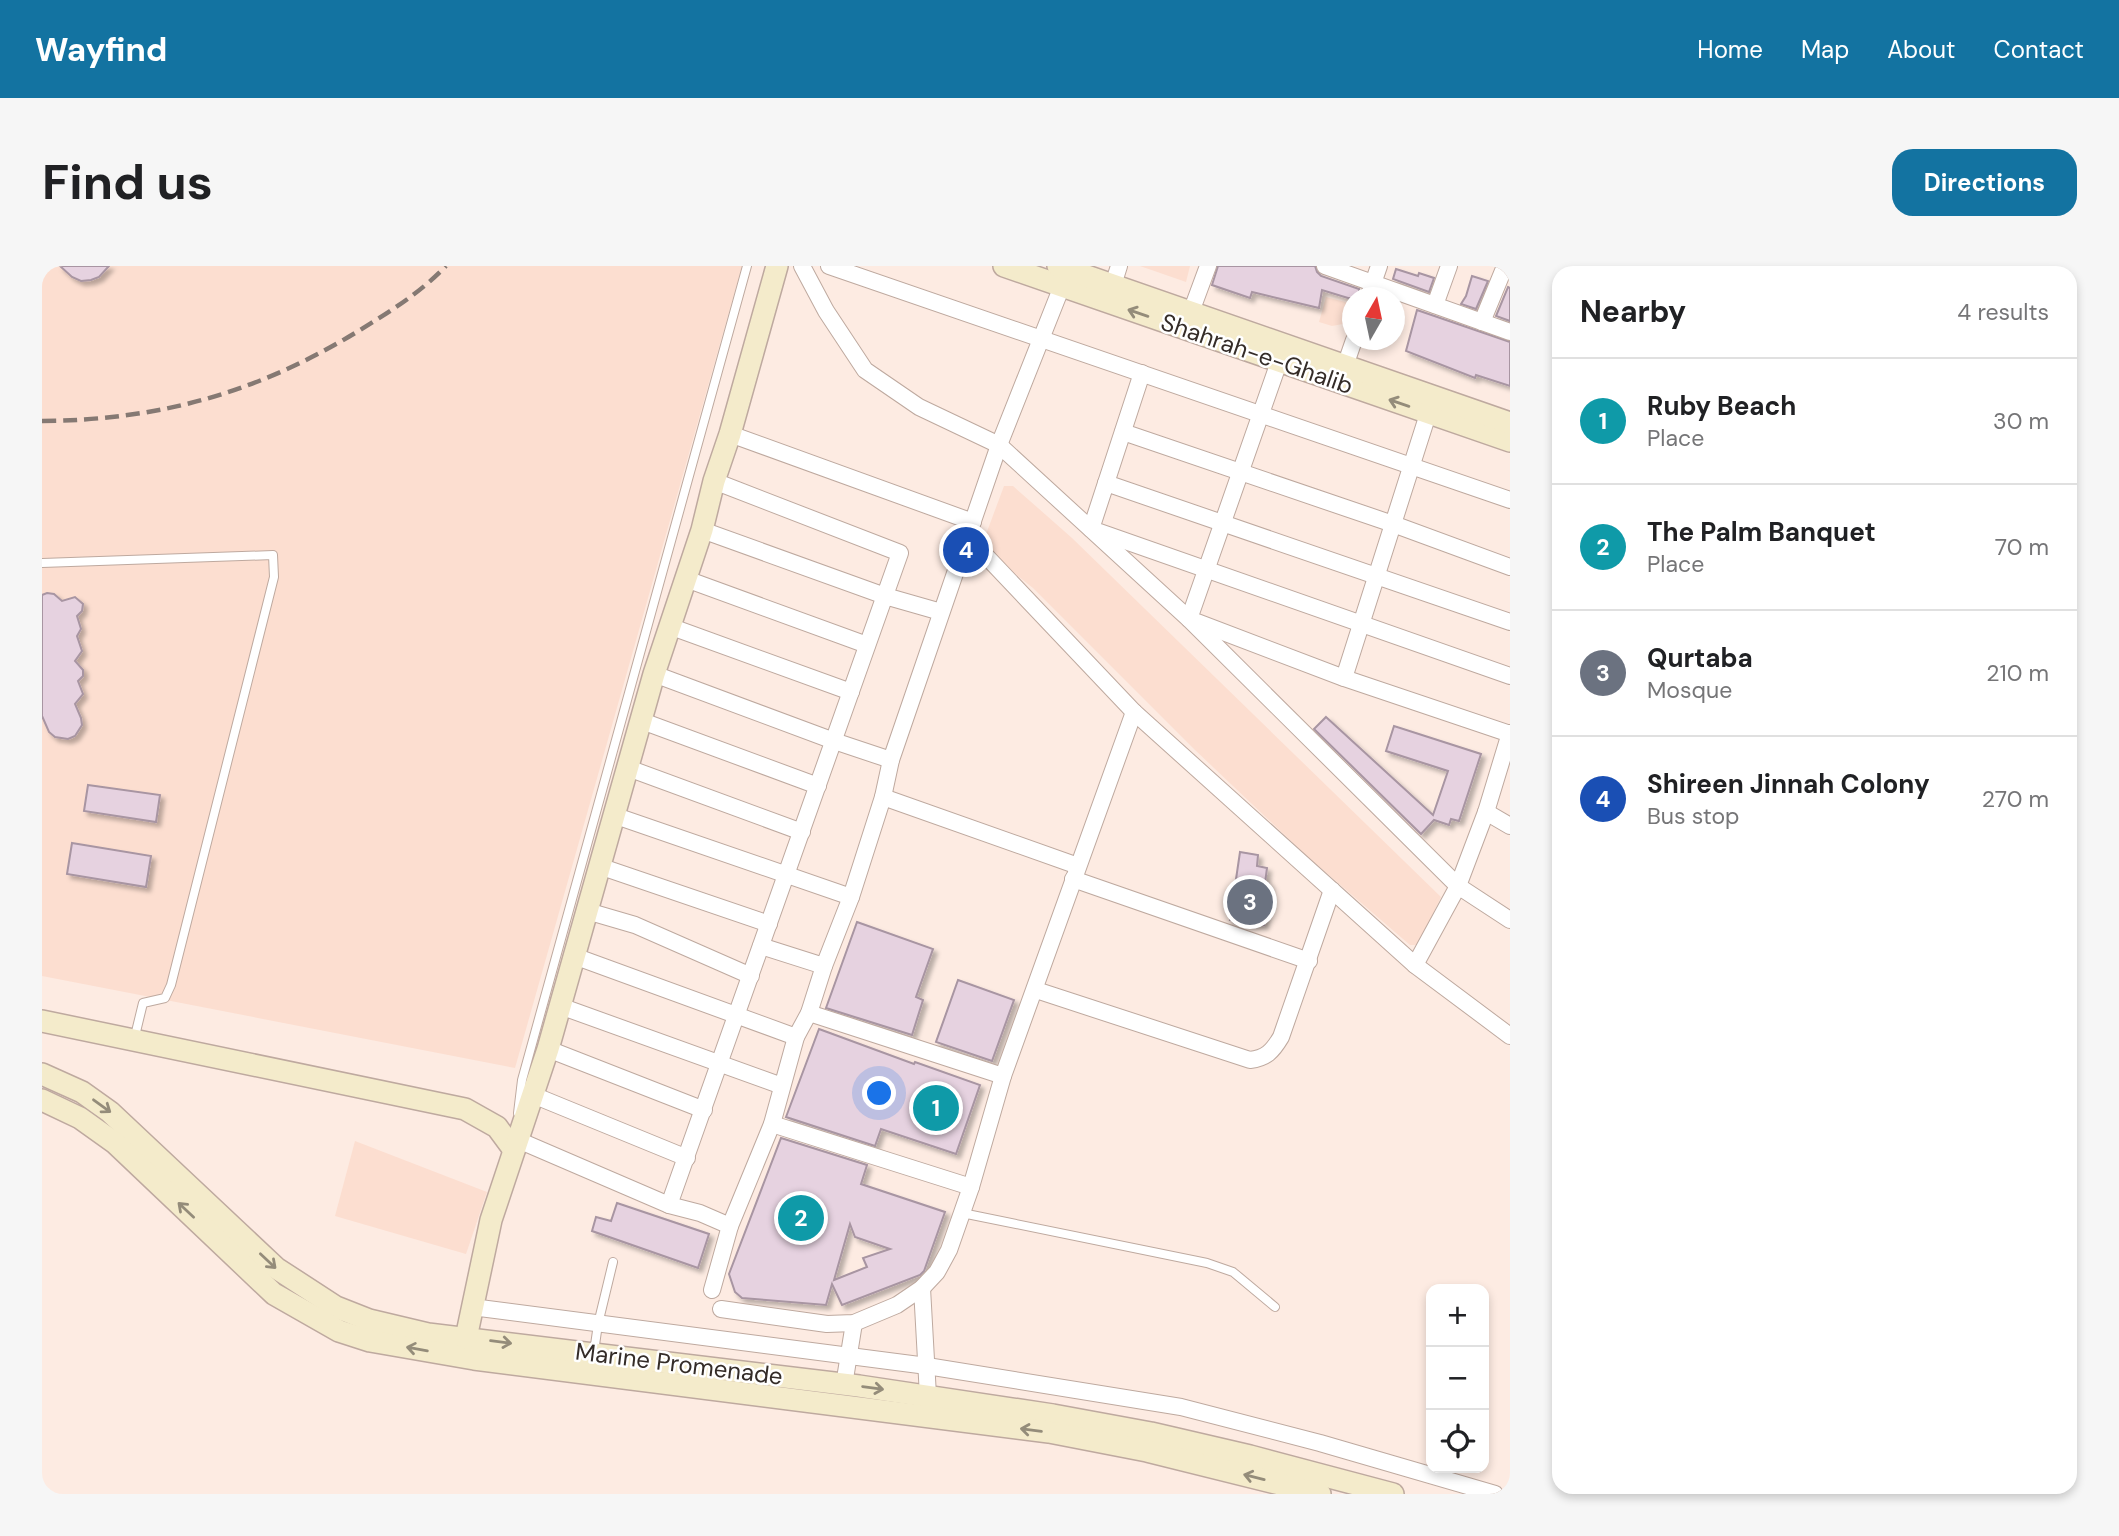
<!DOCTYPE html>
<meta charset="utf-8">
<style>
body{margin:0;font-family:"DM Sans",sans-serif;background:#f6f6f6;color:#202124}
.controls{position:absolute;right:21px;bottom:21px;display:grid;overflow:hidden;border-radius:14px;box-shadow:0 4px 10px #0003}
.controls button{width:63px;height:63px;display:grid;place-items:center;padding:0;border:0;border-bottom:2px solid #e0e0e0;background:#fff;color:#202124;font:35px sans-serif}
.compass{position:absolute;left:1300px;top:21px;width:63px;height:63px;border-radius:50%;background:#fff;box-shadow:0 4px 10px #0003;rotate:9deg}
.you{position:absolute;left:838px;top:828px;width:24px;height:24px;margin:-18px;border:5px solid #fff;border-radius:50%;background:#1a73e8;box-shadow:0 0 0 10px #1a73e833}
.badge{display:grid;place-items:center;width:46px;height:46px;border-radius:50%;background:#1373a1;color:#fff;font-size:23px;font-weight:700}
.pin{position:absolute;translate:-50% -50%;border:4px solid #fff;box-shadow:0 2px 7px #0006}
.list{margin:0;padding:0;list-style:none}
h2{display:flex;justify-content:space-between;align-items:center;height:91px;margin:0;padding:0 28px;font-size:30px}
h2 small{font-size:23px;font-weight:400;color:#757577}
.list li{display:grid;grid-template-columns:46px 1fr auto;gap:21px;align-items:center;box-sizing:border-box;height:126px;padding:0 28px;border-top:2px solid #e0e0e0}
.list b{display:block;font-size:26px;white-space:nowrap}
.list p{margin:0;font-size:23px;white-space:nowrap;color:#757577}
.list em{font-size:23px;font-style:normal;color:#757577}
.icon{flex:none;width:38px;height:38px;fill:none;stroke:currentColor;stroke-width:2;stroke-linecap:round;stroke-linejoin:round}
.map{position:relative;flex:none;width:1468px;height:1228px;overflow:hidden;border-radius:21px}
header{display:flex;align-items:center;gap:42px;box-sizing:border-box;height:98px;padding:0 35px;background:#1373a1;color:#fff}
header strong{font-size:33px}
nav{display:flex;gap:38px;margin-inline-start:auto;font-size:24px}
.intro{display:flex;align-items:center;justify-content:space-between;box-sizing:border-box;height:168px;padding:0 42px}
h1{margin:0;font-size:49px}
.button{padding:18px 32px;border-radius:21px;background:#1373a1;color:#fff;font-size:24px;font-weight:700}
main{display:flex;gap:42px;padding:0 42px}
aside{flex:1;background:#fff;border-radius:21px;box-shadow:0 4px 10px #0003}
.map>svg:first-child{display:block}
.built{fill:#fcded0}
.building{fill:#e6d2e0;stroke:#a895a2;stroke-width:2;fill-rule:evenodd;filter:url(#shadow)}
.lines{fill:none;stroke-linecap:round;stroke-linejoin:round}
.lane-casing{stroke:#bea99f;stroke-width:10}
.street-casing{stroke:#bea99f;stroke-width:18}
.secondary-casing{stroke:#bea99f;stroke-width:24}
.lane{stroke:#fff;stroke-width:8}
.street{stroke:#fff;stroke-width:16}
.secondary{stroke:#f4ebcb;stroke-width:21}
.rail{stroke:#857973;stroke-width:4.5;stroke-dasharray:14 7;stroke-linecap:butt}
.oneway{stroke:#948c7a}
.labels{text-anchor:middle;stroke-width:5;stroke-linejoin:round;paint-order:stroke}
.street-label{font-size:24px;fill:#342c28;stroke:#fff}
</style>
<header>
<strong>Wayfind</strong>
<nav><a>Home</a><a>Map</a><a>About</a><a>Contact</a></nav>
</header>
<div class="intro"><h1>Find us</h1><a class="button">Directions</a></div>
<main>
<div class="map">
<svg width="1468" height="1228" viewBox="0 0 1468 1228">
<defs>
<filter id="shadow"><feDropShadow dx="4" dy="4" stdDeviation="2" flood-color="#0004"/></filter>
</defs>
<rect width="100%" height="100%" fill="#fdebe2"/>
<g class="built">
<path d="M0,0H700L473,802L0,710Z"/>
<path d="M1098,0H1148L1144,16Z"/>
<path d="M1284,31L1307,37L1301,58L1290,60L1277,56Z"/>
<path d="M962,220H971L1030,272L1399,631L1376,679H1368L1266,591L1153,484L991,322L942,283L940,279Z"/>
<path d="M313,875L445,926L424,988L293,950Z"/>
</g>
<g class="building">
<path d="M18,0H67L57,11L49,14L39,15L30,11Z"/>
<path d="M1176,0H1273L1275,6L1279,10L1317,23V26L1316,32H1306L1280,24L1277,42L1210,26L1208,32L1170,19Z"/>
<path d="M1354,3L1376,10L1377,7L1392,12L1387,26L1351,13Z"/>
<path d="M1430,10L1446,15L1434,43L1419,38L1424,30Z"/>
<path d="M1466,21L1468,22V55L1454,50Z"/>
<path d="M1375,44L1468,76V120L1434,109L1433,112L1364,85Z"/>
<path d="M5,327L12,328L20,335L33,331L41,338L40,345L35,350L39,363L35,370L40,385L33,395L41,404V410L36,415L41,428L33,438L39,452L40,459L33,470L26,473L13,471L7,466L0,450V329Z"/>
<path d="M1284,451L1391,549L1406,505L1344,485L1352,460L1439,488L1417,555L1409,553L1407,559L1392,554L1379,568L1272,463Z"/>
<path d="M46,519L118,529L114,556L42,545Z"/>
<path d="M30,577L109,590L104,621L25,608Z"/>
<path d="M1198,586L1216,589L1215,600L1225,602L1223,617L1227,618L1222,659L1188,654Z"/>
<path d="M815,656L891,683L874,731L881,734L870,769L784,742Z"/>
<path d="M916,714L972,734L950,795L894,776Z"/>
<path d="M777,763L872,798L873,796L938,819L914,888L839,863L833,880L744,851Z"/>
<path d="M739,872L825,899L819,918L903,946L882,1005L878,1009L800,1039L790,1018L784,1039L700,1032L693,1026L687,1008ZM808,958L813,971L848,983L821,992L825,1001L792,1014Z"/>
<path d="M575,937L667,968L656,1002L550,965L554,951L569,955Z"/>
</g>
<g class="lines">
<defs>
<g id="lane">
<path d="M0,297L231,289L232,311L129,719L123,732L101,737L92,774"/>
<path d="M476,847L480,814L705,0"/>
<path d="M920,947L1165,997L1191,1006L1233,1041"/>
<path d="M552,1086L556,1058L571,996"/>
</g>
<g id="street">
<path d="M760,0L784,45L823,104L877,141L957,179L1147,353L1416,620L1468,654"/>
<path d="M787,0L1468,234"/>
<path d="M1283,0L1468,66"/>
<path d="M1071,19L1077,0"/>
<path d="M1326,32L1337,0"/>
<path d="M1393,39L1407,0"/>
<path d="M1149,46L1166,0"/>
<path d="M1440,56L1463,0"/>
<path d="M1237,96L1147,353L1302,412L1468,468"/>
<path d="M1303,100L1312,74"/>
<path d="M1100,107L1049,263L1468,410"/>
<path d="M1081,166L1351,258L1468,301"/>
<path d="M688,168L931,256"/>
<path d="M1064,217L1468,356"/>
<path d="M660,264L843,330L899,346"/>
<path d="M926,271L1092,446L1373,699L1468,770"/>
<path d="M644,313L825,379"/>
<path d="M627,360L809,426"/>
<path d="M612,408L792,475L849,494"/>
<path d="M1302,412L1386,148"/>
<path d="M600,455L776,520"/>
<path d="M586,502L760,566"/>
<path d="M841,531L1036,600"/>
<path d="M1444,546L1468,560"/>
<path d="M574,550L809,631"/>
<path d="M557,600L727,658"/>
<path d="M1031,613L1267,695"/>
<path d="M545,645L593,659L709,710"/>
<path d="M719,680L782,700"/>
<path d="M532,690L754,771"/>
<path d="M1373,699L1416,620L1444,546L1468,467"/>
<path d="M994,724L1208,794C1224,792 1230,786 1239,771L1290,624"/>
<path d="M518,740L740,820"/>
<path d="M767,747L961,810"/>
<path d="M506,783L662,844"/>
<path d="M491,829L645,892"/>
<path d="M730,858L929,921"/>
<path d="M476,874L627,939L658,947L688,960"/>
<path d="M627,939L858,287L672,215"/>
<path d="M880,1022L886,1130"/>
<path d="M670,1024L688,960L730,858L754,771L767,747L782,700L809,631L841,531L849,494L957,179L1020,20"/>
<path d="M430,1041L885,1100L1139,1141L1278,1177L1453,1228"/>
<path d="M679,1043L785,1058L812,1057L855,1039L880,1022L895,1006L907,984L929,921L961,810L1092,446"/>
<path d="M802,1119L812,1057"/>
</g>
<g id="secondary">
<path d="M962,0L1468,175"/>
<path d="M1016,0L1468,157"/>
<path d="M0,755L423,843L455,861L472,884"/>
<path d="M0,808L40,826L68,846L234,1002L294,1041L327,1054L386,1068L817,1120L1011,1149L1109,1167L1208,1190L1351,1228"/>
<path d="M0,834L38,852L73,877L232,1028L297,1065L328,1075L432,1093L1007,1166L1105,1185L1278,1228"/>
<path d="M424,1072L449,954L506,783L612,408L660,264L672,215L688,168L735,0"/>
</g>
</defs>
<use href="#lane" class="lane-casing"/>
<use href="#street" class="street-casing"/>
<use href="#secondary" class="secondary-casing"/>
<use href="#lane" class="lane"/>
<use href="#street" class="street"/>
<use href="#secondary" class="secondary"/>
<path class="rail" d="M0,155C119,154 217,126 318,64C349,45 379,26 404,0"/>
</g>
<defs><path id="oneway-shaft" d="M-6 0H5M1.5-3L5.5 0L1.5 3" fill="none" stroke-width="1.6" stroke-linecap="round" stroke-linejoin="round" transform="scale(1.75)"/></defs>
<g class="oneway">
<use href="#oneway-shaft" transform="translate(1096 47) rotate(-161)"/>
<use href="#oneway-shaft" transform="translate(1357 137) rotate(-161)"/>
<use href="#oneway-shaft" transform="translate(60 840) rotate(36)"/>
<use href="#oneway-shaft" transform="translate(144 944) rotate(-137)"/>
<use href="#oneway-shaft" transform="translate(226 995) rotate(43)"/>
<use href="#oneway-shaft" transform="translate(459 1076) rotate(7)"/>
<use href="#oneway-shaft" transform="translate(375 1083) rotate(-170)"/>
<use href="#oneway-shaft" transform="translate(831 1122) rotate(8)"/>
<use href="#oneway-shaft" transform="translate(989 1164) rotate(-173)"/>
<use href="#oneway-shaft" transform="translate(1212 1211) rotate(-166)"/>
</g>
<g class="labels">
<g class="street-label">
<text transform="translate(1215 88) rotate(19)" y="8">Shahrah-e-Ghalib</text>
<text transform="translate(637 1098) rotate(7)" y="8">Marine Promenade</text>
</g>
</g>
</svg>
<div class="controls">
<button>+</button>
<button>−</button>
<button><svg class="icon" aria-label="locate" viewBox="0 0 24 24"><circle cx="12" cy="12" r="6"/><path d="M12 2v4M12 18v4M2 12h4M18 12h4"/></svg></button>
</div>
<svg class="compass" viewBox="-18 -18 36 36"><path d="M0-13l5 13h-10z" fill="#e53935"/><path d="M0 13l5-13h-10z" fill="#757577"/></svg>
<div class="you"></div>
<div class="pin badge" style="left:894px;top:842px;background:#0f9aa8">1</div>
<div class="pin badge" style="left:759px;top:952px;background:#0f9aa8">2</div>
<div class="pin badge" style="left:1208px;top:636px;background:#6b7280">3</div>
<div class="pin badge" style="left:924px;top:284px;background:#1a4fb4">4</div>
</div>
<aside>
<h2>Nearby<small>4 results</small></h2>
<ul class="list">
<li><span class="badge" style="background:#0f9aa8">1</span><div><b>Ruby Beach</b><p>Place</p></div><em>30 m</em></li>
<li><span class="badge" style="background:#0f9aa8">2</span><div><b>The Palm Banquet</b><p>Place</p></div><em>70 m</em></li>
<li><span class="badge" style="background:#6b7280">3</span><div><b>Qurtaba</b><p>Mosque</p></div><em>210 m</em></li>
<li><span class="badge" style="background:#1a4fb4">4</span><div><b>Shireen Jinnah Colony</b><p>Bus stop</p></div><em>270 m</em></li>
</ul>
</aside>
</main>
